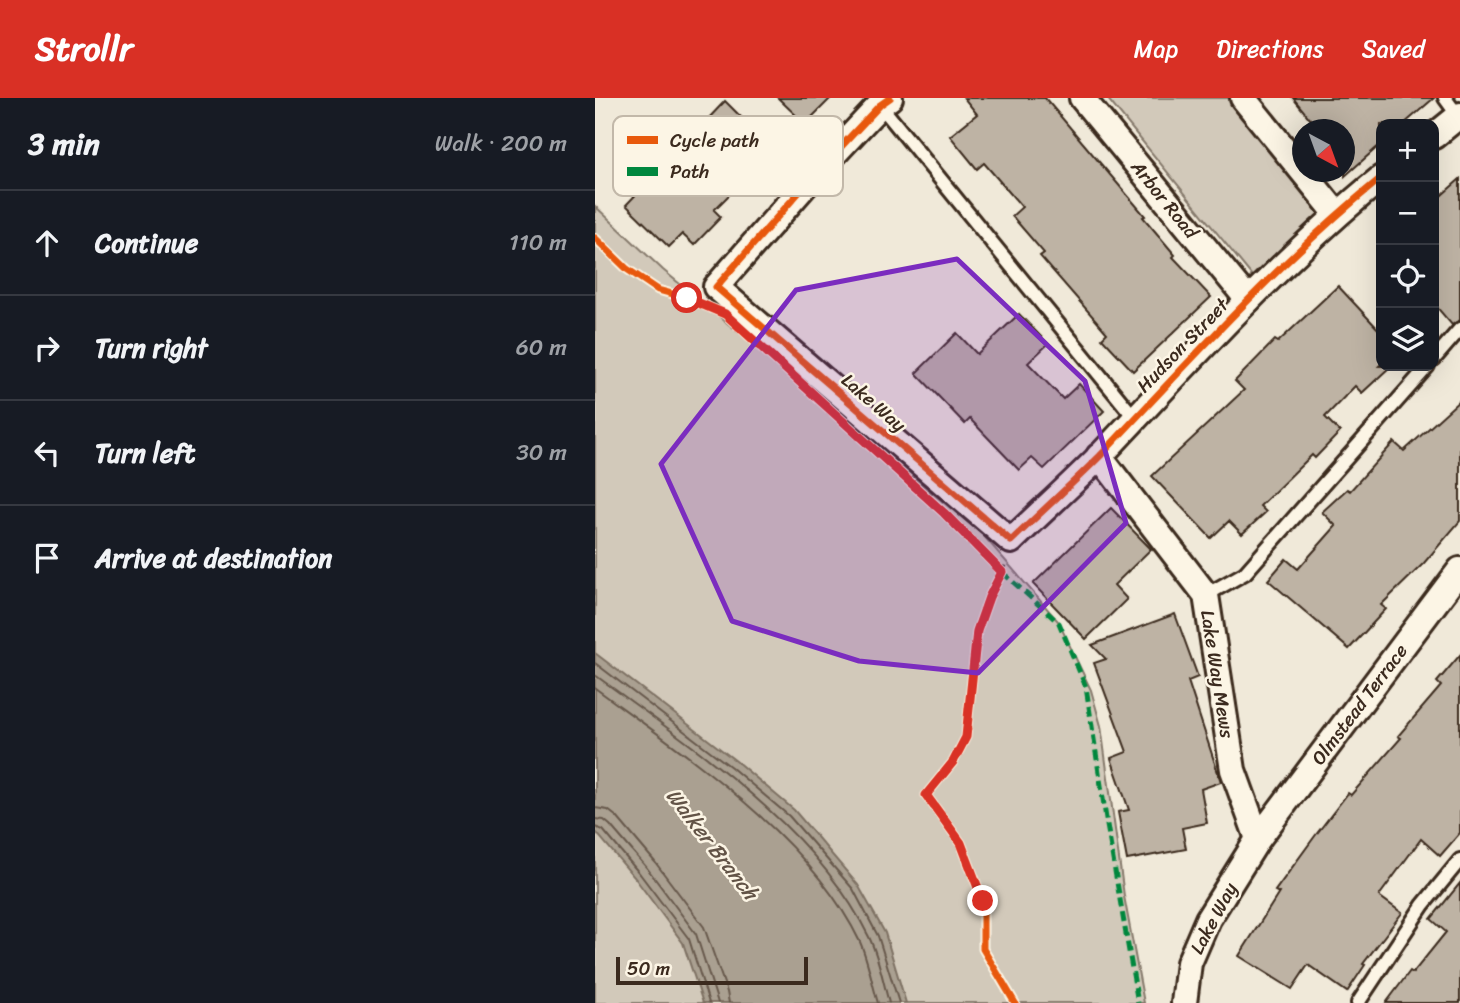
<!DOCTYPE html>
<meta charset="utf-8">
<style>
body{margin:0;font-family:Sriracha,sans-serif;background:#20242c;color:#f1f3f6}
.controls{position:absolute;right:21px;top:21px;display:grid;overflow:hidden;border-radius:14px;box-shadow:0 7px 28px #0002}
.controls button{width:63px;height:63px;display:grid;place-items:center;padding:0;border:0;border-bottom:2px solid #363941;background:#171b24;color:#f1f3f6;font:35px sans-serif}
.compass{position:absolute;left:697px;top:21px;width:63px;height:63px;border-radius:50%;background:#171b24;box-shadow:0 7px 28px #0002;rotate:139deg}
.scale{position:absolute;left:21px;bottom:18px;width:192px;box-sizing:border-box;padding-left:7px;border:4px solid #3b2a1e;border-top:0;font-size:19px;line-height:24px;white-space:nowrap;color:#3b2a1e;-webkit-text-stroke:5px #fcf5e5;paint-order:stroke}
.stop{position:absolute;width:21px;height:21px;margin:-16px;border:5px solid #d93025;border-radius:50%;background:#fff}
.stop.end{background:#d93025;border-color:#fff;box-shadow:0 2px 7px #0008}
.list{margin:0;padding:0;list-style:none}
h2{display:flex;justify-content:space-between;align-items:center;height:91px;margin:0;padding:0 28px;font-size:30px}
h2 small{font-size:23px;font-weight:400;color:#9ea1a6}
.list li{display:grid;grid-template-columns:46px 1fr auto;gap:21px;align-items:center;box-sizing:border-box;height:105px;padding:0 28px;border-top:2px solid #363941}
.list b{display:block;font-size:26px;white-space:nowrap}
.list em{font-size:23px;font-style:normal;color:#9ea1a6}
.icon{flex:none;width:38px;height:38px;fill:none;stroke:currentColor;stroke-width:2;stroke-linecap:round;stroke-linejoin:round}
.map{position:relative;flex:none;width:865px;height:905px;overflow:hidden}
header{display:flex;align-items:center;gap:42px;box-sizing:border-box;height:98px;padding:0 35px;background:#d93025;color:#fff}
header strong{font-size:33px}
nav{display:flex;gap:38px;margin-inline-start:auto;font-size:24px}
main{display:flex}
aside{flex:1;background:#171b24}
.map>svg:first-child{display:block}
.green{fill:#d2c9ba;stroke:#867a6c;stroke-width:2}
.water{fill:#aaa091;stroke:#7e7163;stroke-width:2}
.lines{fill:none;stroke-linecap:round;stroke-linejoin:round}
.shore{stroke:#67594c;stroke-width:2}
.building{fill:#beb3a4;stroke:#3b2a1e;stroke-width:2}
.lane-casing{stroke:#3b2a1e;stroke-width:18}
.street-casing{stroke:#3b2a1e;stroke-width:30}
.path{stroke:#3b2a1e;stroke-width:4.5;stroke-dasharray:7 5;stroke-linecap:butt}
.lane{stroke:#fcf5e5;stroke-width:12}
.street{stroke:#fcf5e5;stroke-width:24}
.quiet{stroke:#00873e;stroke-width:5;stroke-dasharray:10 5;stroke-linecap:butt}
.cycleway-casing{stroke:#fcf5e5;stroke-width:11}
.cycleway{stroke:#e8590c;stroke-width:7}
.route{stroke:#d93025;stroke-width:9}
.marked{fill:#7b2cbf;fill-opacity:0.2;stroke:#7b2cbf;stroke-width:5;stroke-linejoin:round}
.labels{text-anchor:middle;stroke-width:5;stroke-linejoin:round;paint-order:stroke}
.street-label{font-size:19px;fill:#3b2a1e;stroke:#fcf5e5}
.water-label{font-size:21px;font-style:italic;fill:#625346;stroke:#fcf5e5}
.key{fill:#fcf5e5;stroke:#c2b8a9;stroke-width:2}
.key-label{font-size:19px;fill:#3b2a1e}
</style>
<header>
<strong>Strollr</strong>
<nav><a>Map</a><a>Directions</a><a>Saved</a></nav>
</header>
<main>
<aside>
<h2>3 min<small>Walk · 200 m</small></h2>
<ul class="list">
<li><svg class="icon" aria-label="ahead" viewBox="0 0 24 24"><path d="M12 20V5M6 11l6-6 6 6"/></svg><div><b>Continue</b></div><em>110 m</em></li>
<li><svg class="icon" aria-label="right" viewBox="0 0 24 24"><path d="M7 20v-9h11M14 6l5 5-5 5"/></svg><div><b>Turn right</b></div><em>60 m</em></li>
<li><svg class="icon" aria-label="left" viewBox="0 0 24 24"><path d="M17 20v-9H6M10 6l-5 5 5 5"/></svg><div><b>Turn left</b></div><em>30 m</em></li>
<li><svg class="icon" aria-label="arrive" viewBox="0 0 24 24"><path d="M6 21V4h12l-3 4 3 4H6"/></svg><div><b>Arrive at destination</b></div></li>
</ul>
</aside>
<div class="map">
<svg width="865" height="905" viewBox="0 0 865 905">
<rect width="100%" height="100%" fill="#f0e9d9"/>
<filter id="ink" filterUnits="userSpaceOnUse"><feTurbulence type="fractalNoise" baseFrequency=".0143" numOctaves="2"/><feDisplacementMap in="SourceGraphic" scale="14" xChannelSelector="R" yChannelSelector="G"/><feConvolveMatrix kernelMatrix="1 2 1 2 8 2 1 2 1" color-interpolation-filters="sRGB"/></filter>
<g filter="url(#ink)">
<g class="green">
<path d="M512,0H639L729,112L728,120L664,176L657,178Z"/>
<path d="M0,108L68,172L388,437L463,523L496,592L506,628L529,798L549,905H0Z"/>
</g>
<path class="water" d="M0,555L141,663L199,712L263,787L290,835L311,905H108L88,845L40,780L0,733Z"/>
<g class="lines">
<g class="shore">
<path d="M0,565L136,669L194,718L258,791L283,838L304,905"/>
<path d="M0,577C96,648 221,729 274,839C284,859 288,884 294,905"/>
<path d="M0,590C91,657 216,740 265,844C273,862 277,885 283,905"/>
<path d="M0,710L13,712L22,719L60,764L109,829L132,894L134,905"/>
<path d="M0,721L9,722L15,727L52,770L101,836L123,905"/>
<path d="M0,729L8,732L45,776L94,841L114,905"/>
</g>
</g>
<g class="building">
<path d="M183,0H236L210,26Z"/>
<path d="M369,0H450L550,118L548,119L580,157L578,159L616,199L538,273L507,240L512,235L445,158L449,155L417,118L427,109L389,65L382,71L355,38L382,16Z"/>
<path d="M698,0H839L809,26H786V46L750,78V32H724Z"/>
<path d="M130,3L179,52L119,112L126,119L99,147L87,136L74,149L31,107Z"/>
<path d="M865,81V222L857,227L839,206V104Z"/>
<path d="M743,188L786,234V266L784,268H796L767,295L760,288L730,319L745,334L720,360L717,357L665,408L671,414L647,436L634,423L616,440L557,378L649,292L640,283L680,242L683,244Z"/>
<path d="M424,216L453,246L433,265L468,301L484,286L509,313L449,371L437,360L424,372L375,321L370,326L321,275L362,235L382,256Z"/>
<path d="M865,302V423L829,465L786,507L791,511L754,551L673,482L691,461L703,471L741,428L727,414L752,391L755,393L799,344L809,353Z"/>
<path d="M516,410L556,451L519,487L532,501L491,541L438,486Z"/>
<path d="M580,516L603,579L593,583L626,684L606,691L612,725L587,730L591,751L532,762L523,714L534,712L516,660L532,654L499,565L511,561L497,547Z"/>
<path d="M865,557V735L845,758L826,741L784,798L807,815L768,866L770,867L752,894L713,867L697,891L644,858L684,795L680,793L720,738L753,695L756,697L806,640L803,638L846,588L842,584Z"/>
<path d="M865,785V905H791L815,873L818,875L851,834L836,821Z"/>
</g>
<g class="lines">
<defs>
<g id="lane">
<path d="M850,0L863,18"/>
<path d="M285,7L539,319"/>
<path d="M839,261L865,231"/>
<path d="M611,497L650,475L833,268"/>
<path d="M763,905L828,807L865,762"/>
</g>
<g id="street">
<path d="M295,0L285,7L212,85L121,189L416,443C445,415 476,387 505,358C596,262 683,164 786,80"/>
<path d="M487,0L653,202"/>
<path d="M648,0L742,116"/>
<path d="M839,38L865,17"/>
<path d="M504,358L611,497L638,672L663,741"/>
<path d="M589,905L594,865L613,821L663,741L865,472"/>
</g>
</defs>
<use href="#lane" class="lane-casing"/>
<use href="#street" class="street-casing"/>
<path class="path" d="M407,474L410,464"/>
<use href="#lane" class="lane"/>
<use href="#street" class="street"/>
<path class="quiet" d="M407,474L464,525L491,589L512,727L543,905"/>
<defs>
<g id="cycleway">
<path d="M295,0L285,7L212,85L121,189L416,443C445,415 476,387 505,358C596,262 683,164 786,80"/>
<path d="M0,140L32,171L63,192L92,200L130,216L349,415L407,474L394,499L382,533L371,639L358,664L331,697L366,745L388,803V851L420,905"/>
</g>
</defs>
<use href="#cycleway" class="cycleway-casing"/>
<use href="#cycleway" class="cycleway"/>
</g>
</g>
<g class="lines" filter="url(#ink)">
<path class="route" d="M92,200L130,216L349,415L407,474L394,499L382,533L371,639L358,664L331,697L366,745L388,803"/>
</g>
<path class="marked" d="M362,161L490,283L531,425L383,575L264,563L137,523L66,366L201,192Z"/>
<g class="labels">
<g class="street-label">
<text transform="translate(570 101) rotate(51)" y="7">Arbor Road</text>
<text transform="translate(587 247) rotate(-46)" y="7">Hudson Street</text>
<text transform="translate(279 304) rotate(41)" y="7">Lake Way</text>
<text transform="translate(623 576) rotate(81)" y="7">Lake Way Mews</text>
<text transform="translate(764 606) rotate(-53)" y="7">Olmstead Terrace</text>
<text transform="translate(618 820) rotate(-62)" y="7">Lake Way</text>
</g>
<g class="water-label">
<text transform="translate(117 746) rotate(52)" y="7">Walker Branch</text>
</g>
</g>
<rect x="18" y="18" width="230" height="80" rx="10" class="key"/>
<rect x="32" y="38" width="31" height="8" fill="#e8590c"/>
<rect x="32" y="69" width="31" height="9" fill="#00873e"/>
<g class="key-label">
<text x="75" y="49">Cycle path</text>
<text x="75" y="80">Path</text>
</g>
</svg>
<div class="controls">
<button>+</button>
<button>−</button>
<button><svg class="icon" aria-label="locate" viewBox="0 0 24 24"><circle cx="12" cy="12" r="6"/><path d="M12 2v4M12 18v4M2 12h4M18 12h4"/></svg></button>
<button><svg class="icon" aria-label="layers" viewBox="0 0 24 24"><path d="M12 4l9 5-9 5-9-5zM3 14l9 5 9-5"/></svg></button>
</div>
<svg class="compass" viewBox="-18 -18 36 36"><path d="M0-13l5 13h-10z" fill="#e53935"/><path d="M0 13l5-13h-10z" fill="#9ea1a6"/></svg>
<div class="scale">50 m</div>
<div class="stop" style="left:92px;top:200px"></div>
<div class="stop end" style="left:388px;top:803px"></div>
</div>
</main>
